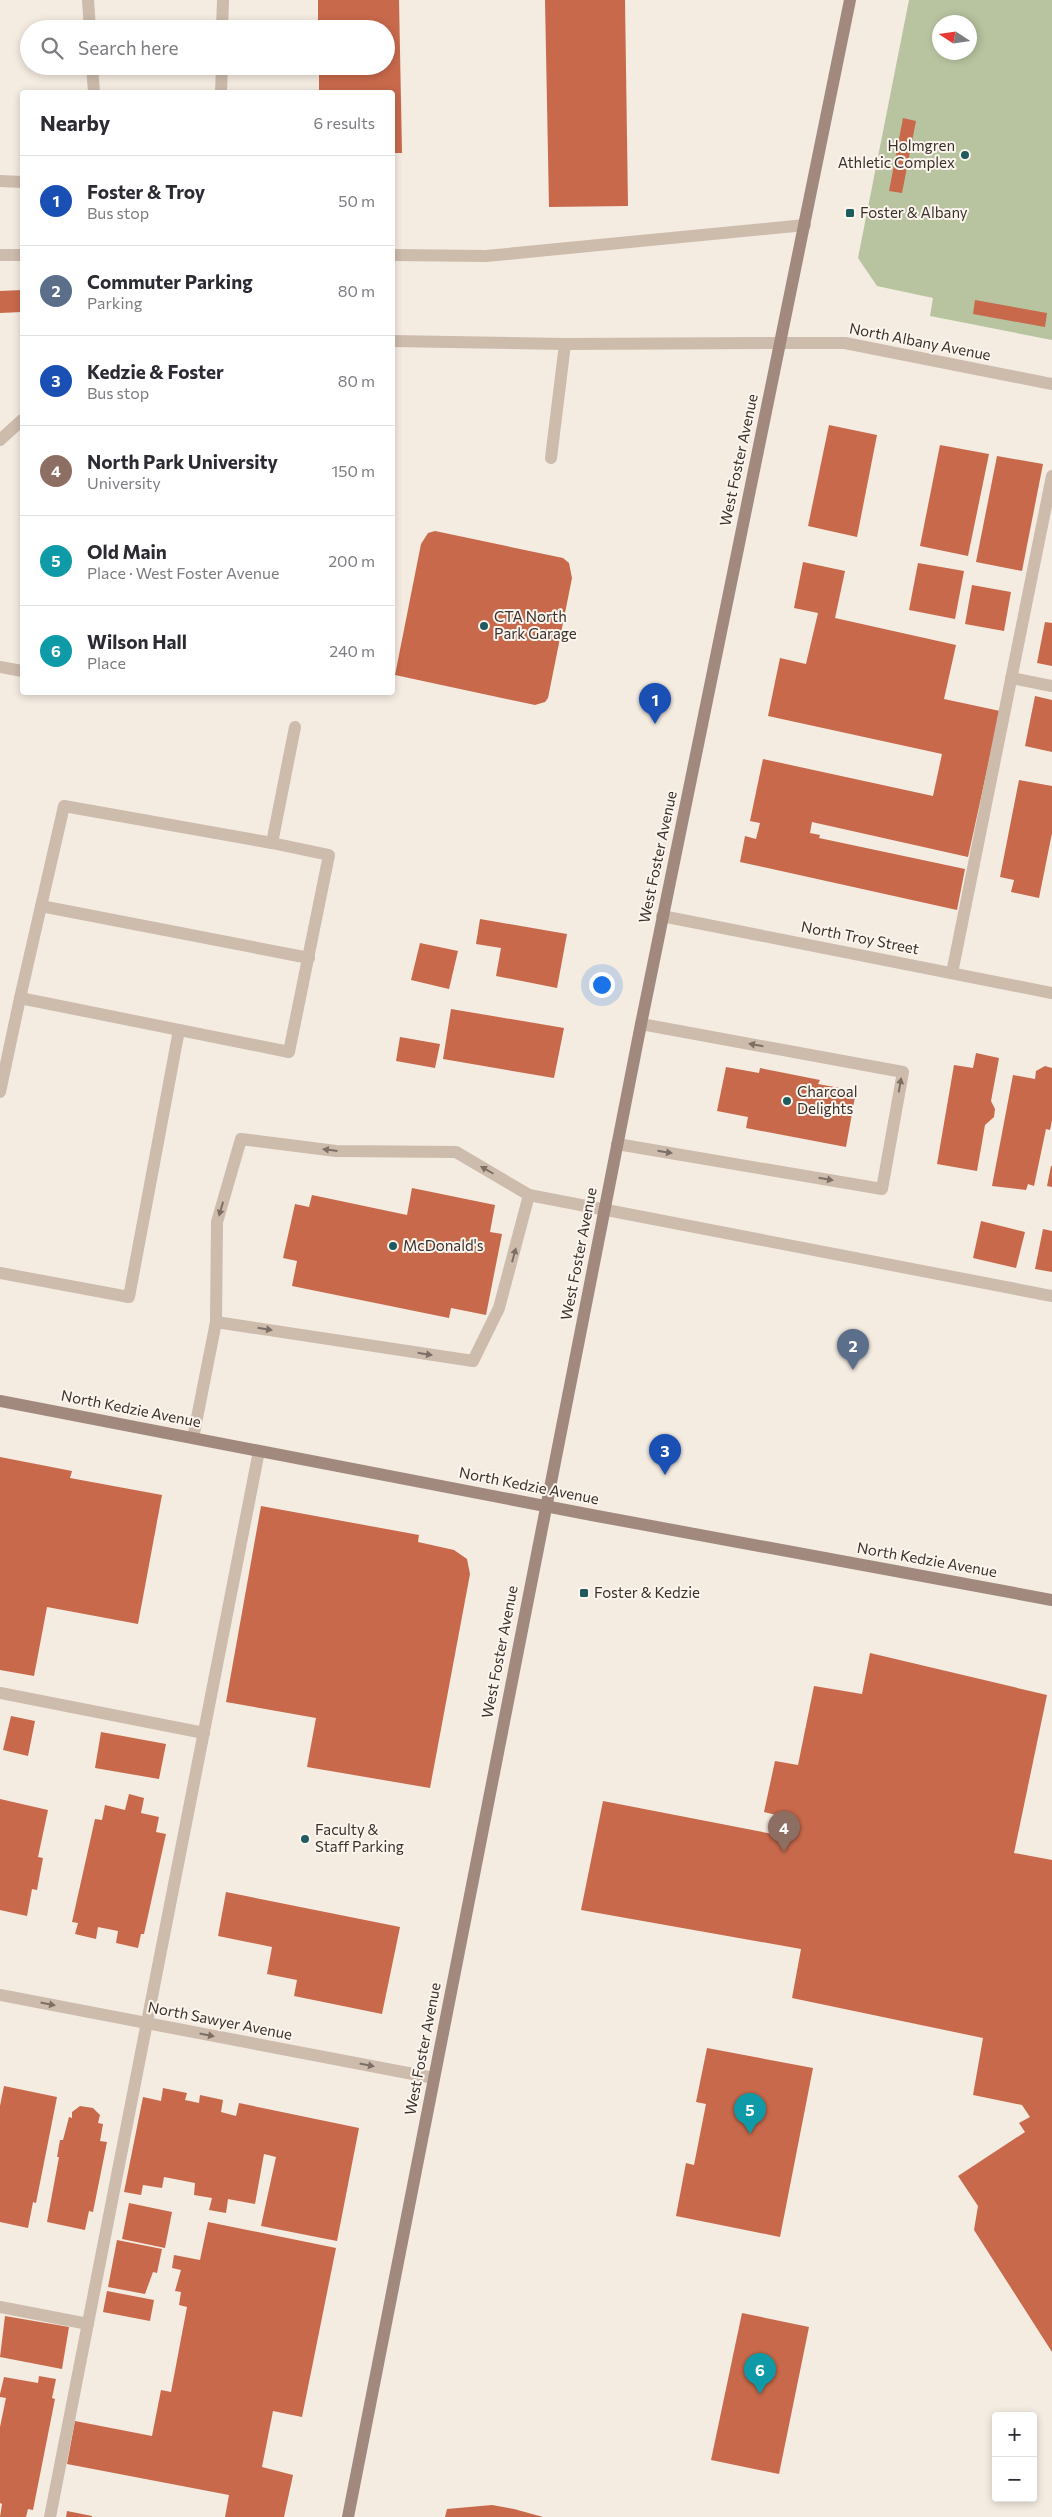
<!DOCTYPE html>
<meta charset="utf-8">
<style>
body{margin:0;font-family:Commissioner,sans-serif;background:#f2f2f3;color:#2b2b33}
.controls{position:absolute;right:15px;bottom:15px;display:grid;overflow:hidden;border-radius:5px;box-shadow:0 2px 8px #0003}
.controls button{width:45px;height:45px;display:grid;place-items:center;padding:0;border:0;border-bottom:1px solid #e1e1e2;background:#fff;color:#2b2b33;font:25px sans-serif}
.compass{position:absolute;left:932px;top:15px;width:45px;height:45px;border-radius:50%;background:#fff;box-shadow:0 2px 8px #0003;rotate:282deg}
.you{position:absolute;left:601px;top:984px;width:18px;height:18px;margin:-12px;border:4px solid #fff;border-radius:50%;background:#1a73e8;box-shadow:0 0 0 8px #1a73e833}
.badge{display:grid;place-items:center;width:32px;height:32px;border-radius:50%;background:#b45309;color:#fff;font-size:16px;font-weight:700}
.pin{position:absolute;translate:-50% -41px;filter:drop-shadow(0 1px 2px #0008)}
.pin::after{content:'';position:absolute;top:26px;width:18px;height:15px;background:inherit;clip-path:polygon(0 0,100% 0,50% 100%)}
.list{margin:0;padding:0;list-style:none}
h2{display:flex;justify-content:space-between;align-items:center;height:65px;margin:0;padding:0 20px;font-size:21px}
h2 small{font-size:16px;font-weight:400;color:#7c7c81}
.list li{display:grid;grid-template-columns:32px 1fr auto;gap:15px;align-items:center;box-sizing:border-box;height:90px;padding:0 20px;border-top:1px solid #e1e1e2}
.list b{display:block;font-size:19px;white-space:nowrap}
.list p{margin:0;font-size:16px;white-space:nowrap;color:#7c7c81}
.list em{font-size:16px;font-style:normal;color:#7c7c81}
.icon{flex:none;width:28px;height:28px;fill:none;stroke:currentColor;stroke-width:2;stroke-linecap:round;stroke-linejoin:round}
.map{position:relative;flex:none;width:1052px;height:2517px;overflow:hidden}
.search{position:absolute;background:#fff;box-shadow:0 2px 8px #0003;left:20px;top:20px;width:375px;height:55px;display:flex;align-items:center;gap:12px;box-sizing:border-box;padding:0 18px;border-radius:28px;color:#7c7c81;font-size:19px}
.panel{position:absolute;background:#fff;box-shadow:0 2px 8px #0003;left:20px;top:90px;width:375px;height:605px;border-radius:5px}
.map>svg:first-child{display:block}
.green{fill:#b8c4a0;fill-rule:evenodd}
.building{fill:#c8694b}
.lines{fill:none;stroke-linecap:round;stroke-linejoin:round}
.service{stroke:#cdbbac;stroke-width:12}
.minor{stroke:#cdbbac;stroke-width:12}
.secondary{stroke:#a18a7d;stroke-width:12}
.oneway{fill:#7d6f65}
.poi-dot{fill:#1f5a5e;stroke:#fbf5ee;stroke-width:2}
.labels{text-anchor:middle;stroke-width:4;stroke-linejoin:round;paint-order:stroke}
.poi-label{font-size:15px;fill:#3b302b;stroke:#fbf5ee;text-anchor:start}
.street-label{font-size:15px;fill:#3b302b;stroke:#fbf5ee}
</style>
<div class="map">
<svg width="1052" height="2517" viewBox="0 0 1052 2517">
<rect width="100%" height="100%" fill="#f4ebe1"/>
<path class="green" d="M909,0H1052V340L930,316L933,298L877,286L858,258ZM940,22H970V52H940Z"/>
<g class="building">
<path d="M318,0H399L402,153H392V92H319V66H386V29H318Z"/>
<path d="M545,0H625L628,206L549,207Z"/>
<path d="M903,118L916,121L902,193L889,191Z"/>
<path d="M22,290V312L0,313V291Z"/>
<path d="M975,300L1047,313L1045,327L973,314Z"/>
<path d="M829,425L877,435L857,537L808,526Z"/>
<path d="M940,445L989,454L968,556L920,546Z"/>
<path d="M997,456L1043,464L1022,571L976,562Z"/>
<path d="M435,531L563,558L569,563L572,578L548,698L545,702L535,705L395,675L421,544L428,533Z"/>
<path d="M803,562L845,571L835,618L956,645L944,699L1000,711L968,857L812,822L810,833L820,835L819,838L965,869L957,910L740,862L745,836L756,839L760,823L750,821L763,759L933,796L942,754L768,716L780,658L806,664L818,613L794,608Z"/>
<path d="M918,563L964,571L955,619L909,610Z"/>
<path d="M972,585L1011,592L1004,631L965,624Z"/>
<path d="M1045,622L1052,623V666L1037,663Z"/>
<path d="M1035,696L1052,700V752L1025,746Z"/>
<path d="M1019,780L1052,786V833L1039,898L1011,892L1014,880L1000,877Z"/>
<path d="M480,919L567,934L557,988L496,976L501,948L476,944Z"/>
<path d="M420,943L458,951L449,989L411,980Z"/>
<path d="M451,1009L564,1028L554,1078L443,1059Z"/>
<path d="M400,1037L440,1044L435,1068L396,1061Z"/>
<path d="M976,1053L999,1058L991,1101L995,1109L994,1117L985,1125L977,1171L937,1164L954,1065L973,1068Z"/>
<path d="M1045,1066L1052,1068V1120L1050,1130L1046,1129L1034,1186L1028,1184L1026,1190L992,1186L1013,1075L1035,1079L1036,1071Z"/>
<path d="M726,1067L759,1073L760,1068L820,1080L818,1084L856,1091L846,1147L746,1128L748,1117L717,1111Z"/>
<path d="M1051,1166H1052V1187L1047,1186Z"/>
<path d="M412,1188L495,1205L490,1232L502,1234L486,1315L451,1308L449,1318L292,1286L297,1261L283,1258L295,1204L309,1207L312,1195L407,1215Z"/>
<path d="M981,1221L1025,1232L1016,1268L973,1258Z"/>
<path d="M1043,1229L1052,1231V1272L1035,1269Z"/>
<path d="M0,1457L72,1471L70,1478L162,1495L138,1624L47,1607L34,1676L0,1670Z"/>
<path d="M261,1506L419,1535L418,1542L454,1550L467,1559L470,1574L430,1788L307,1767L316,1718L226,1702Z"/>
<path d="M870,1653L1047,1695L1014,1853L1052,1860V2352L974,2230L978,2206L958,2176L1025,2132L1019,2123L1030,2117L1022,2105L973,2095L983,2038L792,1998L801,1949L581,1910L603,1801L783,1836L788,1818L764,1812L775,1761L798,1765L814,1686L862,1694Z"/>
<path d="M11,1716L35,1721L28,1756L3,1750Z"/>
<path d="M101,1732L166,1744L159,1779L95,1768Z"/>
<path d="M129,1794L144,1798L141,1813L159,1817L156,1832L166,1834L144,1934H141L138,1948L116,1943L118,1931L98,1927L96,1939L75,1934L78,1923L72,1922L95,1819L102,1820L105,1805L125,1810Z"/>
<path d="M0,1799L48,1810L38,1857L43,1858L37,1890L32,1889L27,1916L0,1910Z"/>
<path d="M226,1892L400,1927L382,2014L294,1996L297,1980L267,1974L272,1947L218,1936Z"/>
<path d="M707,2048L813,2068L780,2237L676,2216L686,2163L694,2165L706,2104L696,2102Z"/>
<path d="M4,2086L57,2097L36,2203L33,2202L28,2228L0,2222V2106Z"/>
<path d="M163,2088L187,2093L185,2100L199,2103L200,2095L223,2100L221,2112L236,2116L239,2103L359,2128L337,2241L261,2226L276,2157L264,2154L255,2204L228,2199L226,2213L209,2210L212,2198L194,2195L195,2183L164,2177L162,2188L143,2185L141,2195L124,2192L143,2097L161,2101Z"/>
<path d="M80,2106L93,2108L100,2115L98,2123L103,2124L100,2141L107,2142L93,2212L89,2211L85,2230L47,2222L59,2157H57L60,2140H63L69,2117L72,2118V2112Z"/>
<path d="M129,2203L172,2212L165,2248L122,2239Z"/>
<path d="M208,2222L336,2248L302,2417L273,2411L262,2467L293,2475L284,2517H225L229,2495L67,2464L75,2421L152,2436L161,2390L171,2392L187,2307L179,2305L181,2292L175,2291L181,2270L172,2268L174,2255L200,2260Z"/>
<path d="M117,2240L162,2249L157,2273L153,2272L145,2294L108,2287Z"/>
<path d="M107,2291L154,2300L150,2321L103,2312Z"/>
<path d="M742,2313L809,2327L779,2474L711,2460Z"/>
<path d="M5,2316L69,2327L62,2369L0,2357Z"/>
<path d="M39,2376L56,2379L52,2398L55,2399L33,2510L28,2509L26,2517H0L2,2504L0,2503V2427L6,2398L0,2397V2394L4,2377L38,2383Z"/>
<path d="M492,2505L514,2509L543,2517H445L447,2509Z"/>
<path d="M67,2511L92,2516V2517H66Z"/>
</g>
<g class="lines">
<g class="service">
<path d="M88,0L90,29"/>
<path d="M222,29L223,0"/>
<path d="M92,66L94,92"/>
<path d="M221,92L222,66"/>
<path d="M0,181L22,182"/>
<path d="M0,255H22"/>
<path d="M392,255L486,256L805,225"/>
<path d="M392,341L565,344L780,343"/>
<path d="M0,440L22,420"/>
<path d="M551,458L565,344"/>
<path d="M0,667L22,671"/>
<path d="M1011,678L1052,686"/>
<path d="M41,906L309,958"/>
<path d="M952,973L1052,476"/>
<path d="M20,998L64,806L272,843L295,727"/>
<path d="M0,1092L20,998L289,1052L329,855L272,843"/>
<path d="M617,1144L882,1189L903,1072L641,1024"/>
<path d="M0,1273L129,1297L179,1030"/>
<path d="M216,1322L473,1361L499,1308L529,1195"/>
<path d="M193,1438L216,1322L217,1222L241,1139L336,1151L456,1152L529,1195L1052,1296"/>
<path d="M0,1693L204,1733"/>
<path d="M0,2307L88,2324"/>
<path d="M50,2517L259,1451"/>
</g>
<g class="minor">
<path d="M780,343H845L1052,384"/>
<path d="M662,916L1052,993"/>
<path d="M0,1995L434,2078"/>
</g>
<g class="secondary">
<path d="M0,1401L597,1516L1052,1600"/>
<path d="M348,2517L641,1024L850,0"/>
</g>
</g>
<defs><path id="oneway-solid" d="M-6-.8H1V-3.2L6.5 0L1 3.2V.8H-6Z" transform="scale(1.25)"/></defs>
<g class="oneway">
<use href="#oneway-solid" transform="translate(756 1045) rotate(-170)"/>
<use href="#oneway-solid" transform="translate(900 1085) rotate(-80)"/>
<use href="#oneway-solid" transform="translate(330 1150) rotate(-173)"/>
<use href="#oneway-solid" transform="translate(665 1152) rotate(9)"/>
<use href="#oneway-solid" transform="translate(487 1170) rotate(-150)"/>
<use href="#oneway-solid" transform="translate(826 1179) rotate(10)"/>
<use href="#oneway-solid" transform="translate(221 1209) rotate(106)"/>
<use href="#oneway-solid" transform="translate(514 1255) rotate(-75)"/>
<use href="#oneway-solid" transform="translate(265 1329) rotate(9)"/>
<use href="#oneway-solid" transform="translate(425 1354) rotate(9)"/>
<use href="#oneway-solid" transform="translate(48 2004) rotate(11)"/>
<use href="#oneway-solid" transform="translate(207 2035) rotate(11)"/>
<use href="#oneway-solid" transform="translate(367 2065) rotate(11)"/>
</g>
<g class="poi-dot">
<circle cx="965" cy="155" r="5"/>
<rect x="845" y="208" width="10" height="10" rx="2.5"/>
<circle cx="484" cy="626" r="5"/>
<circle cx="787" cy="1101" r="5"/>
<circle cx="393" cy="1246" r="5"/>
<rect x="579" y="1588" width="10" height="10" rx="2.5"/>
<circle cx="305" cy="1839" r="5"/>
</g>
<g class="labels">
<g class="poi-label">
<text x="955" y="151" text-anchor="end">Holmgren<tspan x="955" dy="17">Athletic Complex</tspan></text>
<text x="860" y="218">Foster &amp; Albany</text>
<text x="494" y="622">CTA North<tspan x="494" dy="17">Park Garage</tspan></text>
<text x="797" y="1097">Charcoal<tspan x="797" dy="17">Delights</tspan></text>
<text x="403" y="1251">McDonald's</text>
<text x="594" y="1598">Foster &amp; Kedzie</text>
<text x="315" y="1835">Faculty &amp;<tspan x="315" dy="17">Staff Parking</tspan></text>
</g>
<g class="street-label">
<text transform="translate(920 342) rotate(11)" y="5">North Albany Avenue</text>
<text transform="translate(739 460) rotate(-78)" y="5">West Foster Avenue</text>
<text transform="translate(658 857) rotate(-78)" y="5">West Foster Avenue</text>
<text transform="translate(860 938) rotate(11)" y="5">North Troy Street</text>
<text transform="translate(579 1254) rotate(-79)" y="5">West Foster Avenue</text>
<text transform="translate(131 1409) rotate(11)" y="5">North Kedzie Avenue</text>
<text transform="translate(529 1486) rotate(11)" y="5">North Kedzie Avenue</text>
<text transform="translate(927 1560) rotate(10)" y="5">North Kedzie Avenue</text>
<text transform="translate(500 1652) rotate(-79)" y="5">West Foster Avenue</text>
<text transform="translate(220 2021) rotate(11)" y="5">North Sawyer Avenue</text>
<text transform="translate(423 2049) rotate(-79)" y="5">West Foster Avenue</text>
</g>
</g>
</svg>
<div class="controls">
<button>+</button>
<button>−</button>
</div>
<svg class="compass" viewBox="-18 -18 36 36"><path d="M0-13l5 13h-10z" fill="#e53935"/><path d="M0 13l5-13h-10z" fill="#7c7c81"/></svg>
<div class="you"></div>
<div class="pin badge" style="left:655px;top:724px;background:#1a4fb4">1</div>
<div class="pin badge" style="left:853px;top:1370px;background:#5c6f8a">2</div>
<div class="pin badge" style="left:665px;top:1475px;background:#1a4fb4">3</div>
<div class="pin badge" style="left:784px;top:1852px;background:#8d6e63">4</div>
<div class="pin badge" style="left:750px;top:2134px;background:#0f9aa8">5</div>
<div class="pin badge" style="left:760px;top:2394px;background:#0f9aa8">6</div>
<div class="search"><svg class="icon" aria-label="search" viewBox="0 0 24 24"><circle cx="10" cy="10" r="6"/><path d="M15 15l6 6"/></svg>Search here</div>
<section class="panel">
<h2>Nearby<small>6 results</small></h2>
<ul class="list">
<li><span class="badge" style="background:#1a4fb4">1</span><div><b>Foster &amp; Troy</b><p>Bus stop</p></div><em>50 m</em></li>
<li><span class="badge" style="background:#5c6f8a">2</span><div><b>Commuter Parking</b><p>Parking</p></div><em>80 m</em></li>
<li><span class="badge" style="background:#1a4fb4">3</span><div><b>Kedzie &amp; Foster</b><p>Bus stop</p></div><em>80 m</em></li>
<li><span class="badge" style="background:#8d6e63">4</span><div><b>North Park University</b><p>University</p></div><em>150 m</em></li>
<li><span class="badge" style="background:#0f9aa8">5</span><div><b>Old Main</b><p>Place · West Foster Avenue</p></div><em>200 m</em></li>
<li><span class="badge" style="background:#0f9aa8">6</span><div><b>Wilson Hall</b><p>Place</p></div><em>240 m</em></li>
</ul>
</section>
</div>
